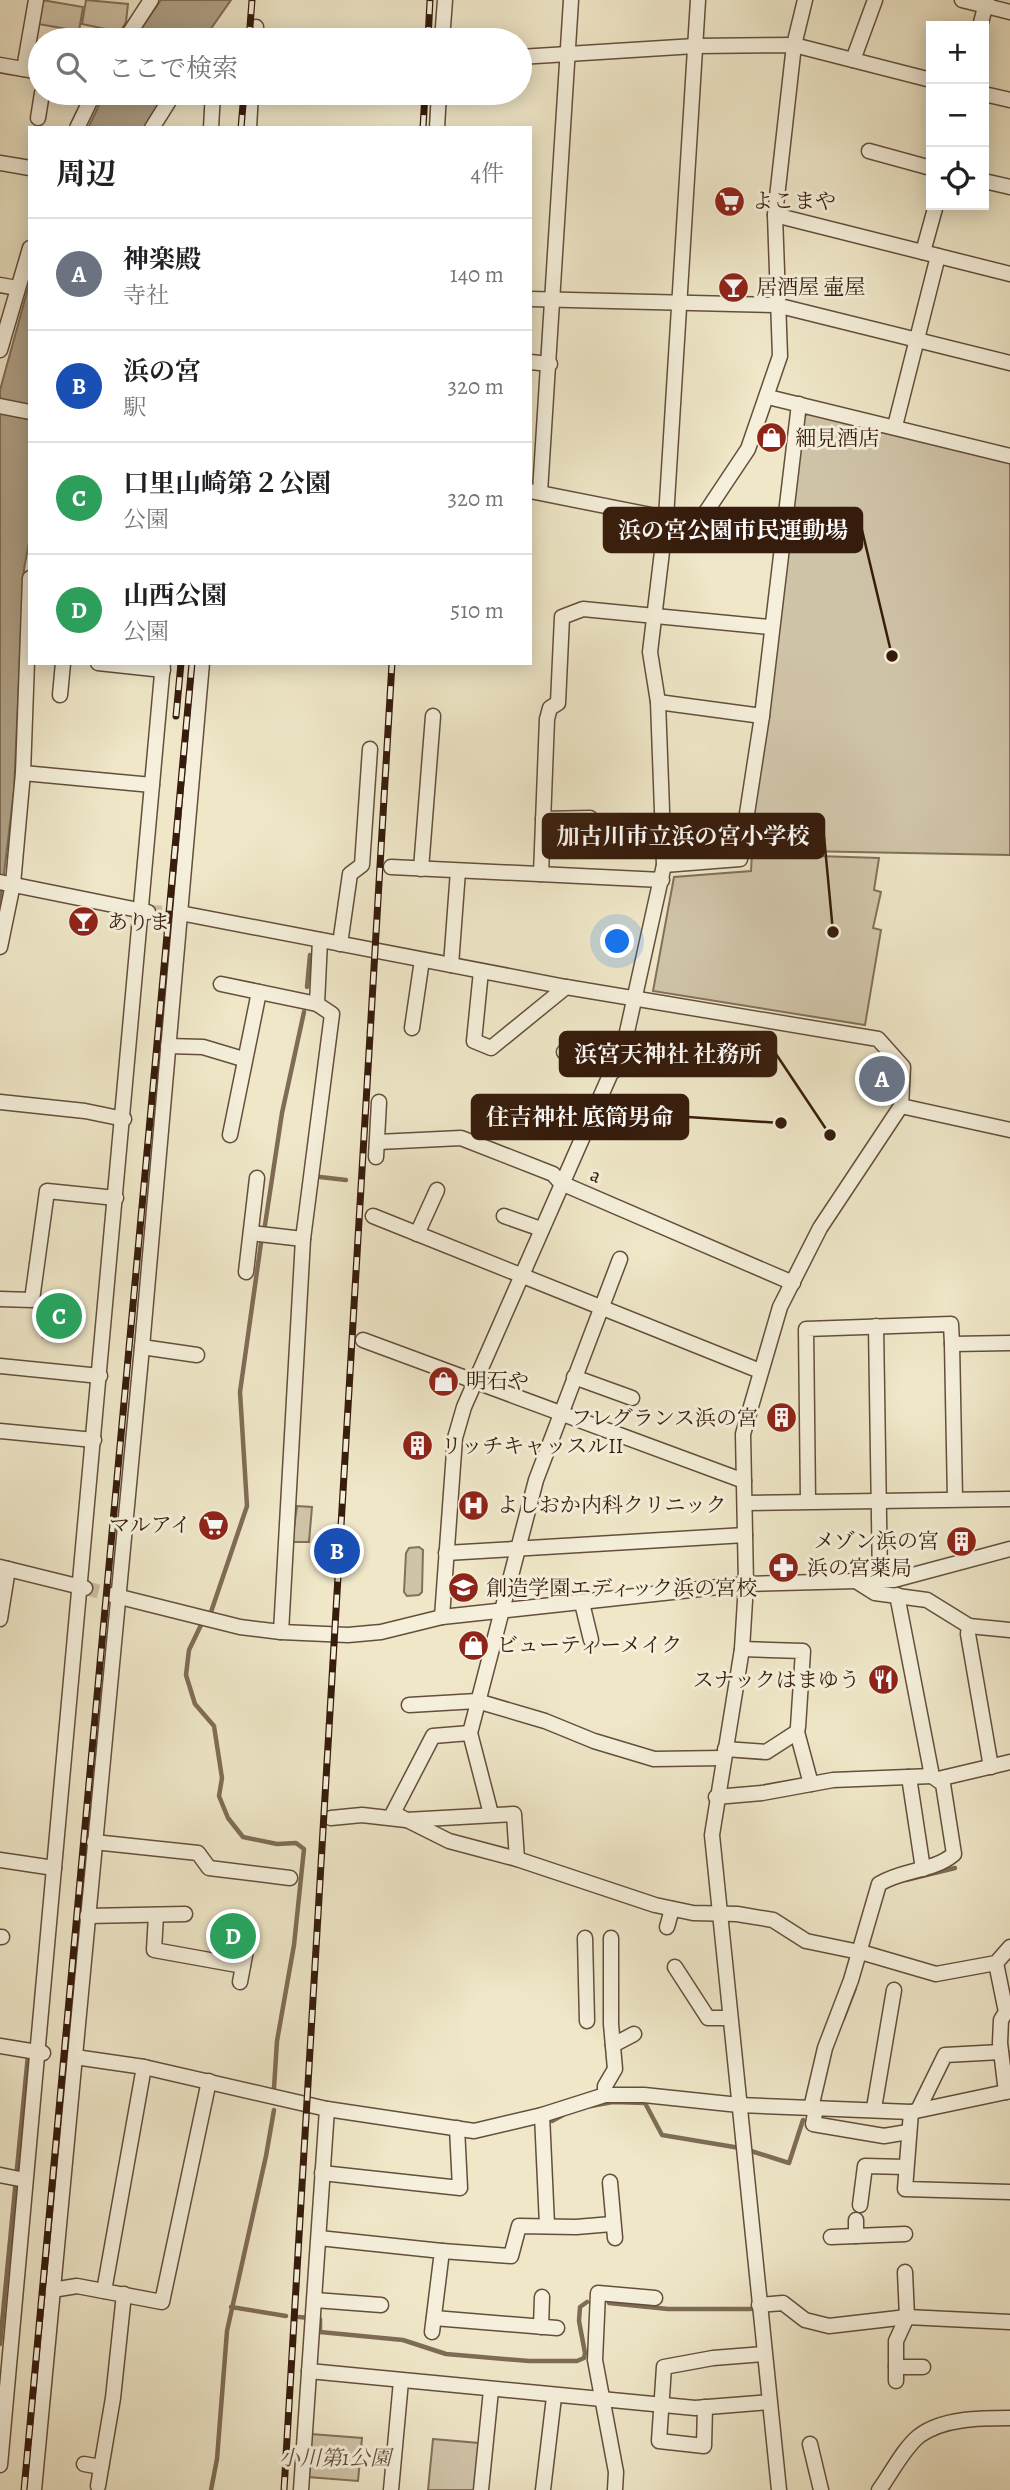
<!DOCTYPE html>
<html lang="ja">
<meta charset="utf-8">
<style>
body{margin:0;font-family:Alegreya,"Noto Serif JP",serif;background:#f2f2f2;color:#202124}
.controls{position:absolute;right:21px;top:21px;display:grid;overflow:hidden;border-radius:0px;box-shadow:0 4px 18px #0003}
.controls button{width:63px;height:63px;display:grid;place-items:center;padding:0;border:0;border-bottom:2px solid #e0e0e0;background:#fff;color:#202124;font:35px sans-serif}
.you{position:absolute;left:618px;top:942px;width:24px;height:24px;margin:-18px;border:5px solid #fff;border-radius:50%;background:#1a73e8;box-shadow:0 0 0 10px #1a73e833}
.badge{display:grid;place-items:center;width:46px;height:46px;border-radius:50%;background:#111827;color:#fff;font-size:23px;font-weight:700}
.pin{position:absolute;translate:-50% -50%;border:4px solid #fff;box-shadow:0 2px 7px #0006}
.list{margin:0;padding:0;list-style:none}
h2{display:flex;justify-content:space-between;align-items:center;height:91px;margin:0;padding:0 28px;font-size:30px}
h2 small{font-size:23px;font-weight:400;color:#757577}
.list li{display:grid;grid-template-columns:46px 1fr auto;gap:21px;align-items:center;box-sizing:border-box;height:112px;padding:0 28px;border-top:2px solid #e0e0e0}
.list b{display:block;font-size:26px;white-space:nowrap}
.list p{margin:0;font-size:23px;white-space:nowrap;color:#757577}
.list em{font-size:23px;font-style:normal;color:#757577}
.icon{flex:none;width:38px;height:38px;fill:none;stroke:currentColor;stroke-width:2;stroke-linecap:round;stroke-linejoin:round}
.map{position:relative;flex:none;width:1010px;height:2490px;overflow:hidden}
.search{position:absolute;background:#fff;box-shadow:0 4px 18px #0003;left:28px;top:28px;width:504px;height:77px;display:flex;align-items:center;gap:18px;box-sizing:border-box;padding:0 24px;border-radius:38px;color:#757577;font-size:26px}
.panel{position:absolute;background:#fff;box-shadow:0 4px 18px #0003;left:28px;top:126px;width:504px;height:539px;border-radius:0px}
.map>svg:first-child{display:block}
.green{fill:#d0c4a8;stroke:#83705a;stroke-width:2}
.water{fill:#b0a288;stroke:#7f6c56;stroke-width:2}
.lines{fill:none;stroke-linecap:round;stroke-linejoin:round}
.stream{stroke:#7f6c56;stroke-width:4.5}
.minor-tunnel{stroke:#cabea2;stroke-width:14;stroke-dasharray:14 7;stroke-linecap:butt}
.minor-casing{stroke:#644f3b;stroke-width:17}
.minor{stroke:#f5efdb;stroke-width:14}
.rail-casing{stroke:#361c0c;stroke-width:7}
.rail{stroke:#f5efdb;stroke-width:4.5;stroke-dasharray:13;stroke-linecap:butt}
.labels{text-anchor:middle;stroke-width:6;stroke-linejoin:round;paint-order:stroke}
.poi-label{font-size:21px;fill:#361c0c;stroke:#f5efdb;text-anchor:start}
.street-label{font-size:21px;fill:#361c0c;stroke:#f5efdb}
.park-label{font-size:21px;font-style:italic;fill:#644e3b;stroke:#f5efdb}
.leader{fill:none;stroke:#361c0c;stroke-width:2.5}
.callout-dot{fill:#361c0c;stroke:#f5efdb;stroke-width:2.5}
.callout{fill:#361c0c;stroke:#361c0c;stroke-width:2.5}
.callout-label{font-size:23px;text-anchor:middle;font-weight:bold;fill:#fff}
</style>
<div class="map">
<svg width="1010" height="2490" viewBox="0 0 1010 2490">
<rect width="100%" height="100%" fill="#efe7c8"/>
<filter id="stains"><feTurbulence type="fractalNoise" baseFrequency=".00286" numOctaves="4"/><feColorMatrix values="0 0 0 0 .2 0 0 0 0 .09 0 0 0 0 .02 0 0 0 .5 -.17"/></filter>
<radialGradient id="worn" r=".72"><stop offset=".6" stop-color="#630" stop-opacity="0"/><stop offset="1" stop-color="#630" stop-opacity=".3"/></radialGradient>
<g class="green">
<path d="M42,0L83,7L79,31L38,24Z"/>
<path d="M86,0L128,4L126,22L120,32L82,24Z"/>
<path d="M808,413L1010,462V855L749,850L803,418Z"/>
<path d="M752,854L879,858L874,890L881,892L873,928L881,930L865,1025L653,991L674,877L751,871Z"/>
<path d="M49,1292L74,1295L69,1340L43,1337Z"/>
<path d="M297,1506L312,1507L309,1542H292Z"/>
<path d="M419,1547L423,1550L422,1592L419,1595L407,1596L404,1592L406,1553L409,1548Z"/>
<path d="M222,1922L248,1925L245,1948L232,1959L216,1955Z"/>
<path d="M311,2434L362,2438L358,2481L308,2477Z"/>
<path d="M433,2439L479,2443L474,2490H428Z"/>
</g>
<g class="water">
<path d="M161,0H231L203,40H133Z"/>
<path d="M105,93H166L149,128H88Z"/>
<path d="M30,281V537L24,569L14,790L0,907V390Z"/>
</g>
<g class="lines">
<g class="stream">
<path d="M307,987L310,955"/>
<path d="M320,1177L346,1180"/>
<path d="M265,1225L282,1113L304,1012"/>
<path d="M211,1612L247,1506L240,1392L261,1243"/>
<path d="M201,1625L189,1650L186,1675L195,1704L214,1726L222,1778L219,1796L228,1818L243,1837L277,1844L296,1843L304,1849L294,1945L277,2041L274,2088"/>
<path d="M906,1880L955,1868"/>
<path d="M843,2019L855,1988"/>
<path d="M591,2106L613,2102L645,2103L662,2135L740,2148"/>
<path d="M552,2121L563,2115"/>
<path d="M748,2150L789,2163L803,2120"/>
<path d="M609,2303L668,2309H751"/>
<path d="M231,2307L286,2316"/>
<path d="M299,2317L320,2319V2332L403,2340L446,2354L529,2361H577L584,2358L585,2353L579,2321L580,2307L587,2302"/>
<path d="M0,2344L28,2055"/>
<path d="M211,2490L217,2459L227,2331L266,2156L274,2110"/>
</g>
<g class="minor-tunnel">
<path d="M148,912L180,913"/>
<path d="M85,1588L112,1595"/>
</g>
<defs>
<g id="minor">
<path d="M962,0L1010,12"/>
<path d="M980,26L987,0"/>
<path d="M125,40L151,0"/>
<path d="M255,40L256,27"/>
<path d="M442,40L445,0"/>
<path d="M520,57L695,46L794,45L931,80"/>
<path d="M853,60L875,0"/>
<path d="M0,65L40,72"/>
<path d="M24,69L36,0"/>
<path d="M984,94L1010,100"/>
<path d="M38,118L42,93"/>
<path d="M77,128L94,93"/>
<path d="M152,128L174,93"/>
<path d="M211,128L213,93"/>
<path d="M249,128L251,93"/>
<path d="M437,128L439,93"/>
<path d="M869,151L931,168"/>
<path d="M0,163L30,168"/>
<path d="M984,181L1010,187"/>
<path d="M775,215L1010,274"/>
<path d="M923,252L936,205"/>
<path d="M0,285L17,288"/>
<path d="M530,299L776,305L1010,363"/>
<path d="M0,350L30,248"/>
<path d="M530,362L550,364"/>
<path d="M768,397L1010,456"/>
<path d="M0,406L30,412"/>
<path d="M895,426L938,256"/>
<path d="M530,491L666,518"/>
<path d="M540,492L571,0"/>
<path d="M664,536L688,529L702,518L748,449L780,356L775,215L794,45L805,0"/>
<path d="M98,663L163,670"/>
<path d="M60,695L63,663"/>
<path d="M658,702L762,716"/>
<path d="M23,773L152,785"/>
<path d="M543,819L590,818"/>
<path d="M664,865L740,859L762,716L799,404"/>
<path d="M391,867L662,880"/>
<path d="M421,869L433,716"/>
<path d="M541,874L547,719L550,708L558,703L562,617L583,609L770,627"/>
<path d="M0,882L148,912"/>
<path d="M180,913L566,987L878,1039L903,1067L901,1106L820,1228L780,1307L743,1434L746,1584L742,1649L712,1835L779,2490"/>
<path d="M340,944L350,874L362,865L370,749"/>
<path d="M0,947L13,884L23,773L30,578"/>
<path d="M451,965L458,871"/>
<path d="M481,971L474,1041L491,1048L566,987"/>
<path d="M221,984L317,1004"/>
<path d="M412,1028L422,960"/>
<path d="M168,1046L203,1047L243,1059"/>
<path d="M564,1052L614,1071"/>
<path d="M0,1102L85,1111L124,1119"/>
<path d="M901,1106L1010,1130"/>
<path d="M230,1135L259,992"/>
<path d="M378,1142L461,1138L553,1174L561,1183L793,1283"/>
<path d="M376,1157L379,1102"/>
<path d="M373,1216L760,1371"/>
<path d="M504,1216L541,1229"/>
<path d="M251,1233L303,1239"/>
<path d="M417,1234L437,1190"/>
<path d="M246,1272L257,1178"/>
<path d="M0,1299L32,1300L47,1191L116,1198"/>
<path d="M876,1326L880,1580"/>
<path d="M363,1340L744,1481"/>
<path d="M952,1344L955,1499"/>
<path d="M142,1347L197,1355"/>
<path d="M0,1366L100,1376"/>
<path d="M574,1377L632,1398"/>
<path d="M0,1431L94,1440"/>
<path d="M808,1501L806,1329L951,1324L952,1344L1010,1343"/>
<path d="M745,1503L1010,1499"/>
<path d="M446,1553L745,1535"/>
<path d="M0,1567L85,1588"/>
<path d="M856,1581L875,1593L927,1600L969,1626L1010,1630"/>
<path d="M112,1595L240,1627L281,1632L348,1635L381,1632L442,1617L746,1584L894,1580L1010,1549"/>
<path d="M582,1603L591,1640"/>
<path d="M442,1617L455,1438L464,1407L625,1041L664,865L658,702L650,652L666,518L698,0"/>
<path d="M0,1619L8,1569"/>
<path d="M969,1626L968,1634L991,1767"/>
<path d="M281,1632L303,1239L332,1014L317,1004L320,940"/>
<path d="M409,1705L477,1701L545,1721L594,1741L654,1759L723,1758"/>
<path d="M797,1732L811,1784"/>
<path d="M470,1733L433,1736L393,1813L449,1841L517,1859"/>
<path d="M725,1749L766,1752L797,1732L798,1727L803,1651L742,1649"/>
<path d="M909,1777L923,1869"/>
<path d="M938,1779L1010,1762"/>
<path d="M716,1797L762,1793L833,1780L932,1776"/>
<path d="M491,1814L470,1733L536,1480L620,1259"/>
<path d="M331,1818L362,1815L406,1820L514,1814L517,1859L655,1905L693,1913L737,1914L773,1920L806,1941L864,1953L936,1974L996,1963L1010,1947"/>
<path d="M94,1842L198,1853L209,1868L290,1878"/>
<path d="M0,1860L54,1868"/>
<path d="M156,1915L154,1950L243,1966"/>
<path d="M87,1916L185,1914"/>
<path d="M667,1927L672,1909"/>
<path d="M0,1937H2"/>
<path d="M585,1938L587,2021"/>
<path d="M996,1963L1006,2012L1001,2020L1000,2043L1006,2092"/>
<path d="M675,1967L708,2018H729"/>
<path d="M240,1982L246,1950"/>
<path d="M613,2045L634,2034"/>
<path d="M0,2046L43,2053"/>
<path d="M75,2057L144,2067L327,2109L474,2131L542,2115L605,2095H644L739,2105L911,2112L1010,2091"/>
<path d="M605,2095V2086L615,2069L611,2024V1938"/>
<path d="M811,2108L825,2048L851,1980L879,1884C903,1869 933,1872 954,1854L943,1784L932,1776L897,1595"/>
<path d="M816,2108L813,2124L884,2136L908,2132"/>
<path d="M874,2108L894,1990"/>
<path d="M918,2110L945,2055L1001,2052"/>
<path d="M911,2112L905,2189L1010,2192"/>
<path d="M542,2115L547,2225"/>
<path d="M322,2173L460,2188L457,2128"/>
<path d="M0,2175L25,2180"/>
<path d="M610,2182L615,2238"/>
<path d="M860,2205L865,2166L906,2167"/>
<path d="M856,2220V2236"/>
<path d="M831,2237L905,2234"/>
<path d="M319,2238L442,2251L432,2332"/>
<path d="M442,2251L511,2256L519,2226L576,2227L612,2224"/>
<path d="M52,2290L77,2286L162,2302L209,2081"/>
<path d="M104,2291L144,2067"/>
<path d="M315,2300L381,2305"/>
<path d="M759,2305L783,2303L805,2320L829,2326L907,2317L1010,2322"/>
<path d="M434,2318L557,2328"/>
<path d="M541,2327L542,2297"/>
<path d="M896,2367H923"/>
<path d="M309,2371L695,2408L769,2402"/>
<path d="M896,2381V2341L907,2317L905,2272"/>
<path d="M705,2407L704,2446L659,2441L664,2367L713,2358L764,2354"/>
<path d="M810,2444L821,2490"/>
<path d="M84,2464L101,2467"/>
<path d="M0,2465L163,663"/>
<path d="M98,2486L113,2398L124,2294"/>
<path d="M34,2490L142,1347L202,663"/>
<path d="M301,2490L327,2109"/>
<path d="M391,2490L401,2381"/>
<path d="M481,2490L491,2390"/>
<path d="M543,2490L554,2397"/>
<path d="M615,2490L616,2472L595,2360L598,2293L655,2298"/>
<path d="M879,2490C891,2474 903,2449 919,2436C943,2418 981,2418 1010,2418"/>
</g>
</defs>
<use href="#minor" class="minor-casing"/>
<use href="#minor" class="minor"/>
<defs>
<g id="rail">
<path d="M249,40L252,0"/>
<path d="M428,40L430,0"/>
<path d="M241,128L244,93"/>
<path d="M423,128L425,93"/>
<path d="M176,716L181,663"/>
<path d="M24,2490L192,663"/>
<path d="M284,2490L392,663"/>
</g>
</defs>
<use href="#rail" class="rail-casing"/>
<use href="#rail" class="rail"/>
</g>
<defs>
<symbol id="supermarket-disc" viewBox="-11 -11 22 22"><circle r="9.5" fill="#8f2418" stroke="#f5efdb"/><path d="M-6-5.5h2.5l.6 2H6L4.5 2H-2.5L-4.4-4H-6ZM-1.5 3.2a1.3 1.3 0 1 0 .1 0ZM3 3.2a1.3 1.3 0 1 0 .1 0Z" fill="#fff"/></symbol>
<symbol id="bar-disc" viewBox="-11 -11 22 22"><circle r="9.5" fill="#8f2418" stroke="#f5efdb"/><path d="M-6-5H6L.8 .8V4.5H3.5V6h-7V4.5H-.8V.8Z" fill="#fff"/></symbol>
<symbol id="shop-disc" viewBox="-11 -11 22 22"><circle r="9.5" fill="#8f2418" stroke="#f5efdb"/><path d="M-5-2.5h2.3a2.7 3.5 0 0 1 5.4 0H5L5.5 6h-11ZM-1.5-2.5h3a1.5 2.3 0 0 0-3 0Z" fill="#fff"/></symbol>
<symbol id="building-disc" viewBox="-11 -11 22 22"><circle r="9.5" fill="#8f2418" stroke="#f5efdb"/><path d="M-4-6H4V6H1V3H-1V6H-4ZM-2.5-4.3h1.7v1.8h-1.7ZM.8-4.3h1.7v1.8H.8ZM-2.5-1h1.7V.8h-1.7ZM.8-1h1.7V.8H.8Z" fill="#fff"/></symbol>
<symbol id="hospital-disc" viewBox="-11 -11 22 22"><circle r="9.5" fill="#8f2418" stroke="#f5efdb"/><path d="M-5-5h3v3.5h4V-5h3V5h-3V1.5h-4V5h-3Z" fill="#fff"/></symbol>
<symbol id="pharmacy-disc" viewBox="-11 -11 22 22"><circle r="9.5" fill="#8f2418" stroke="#f5efdb"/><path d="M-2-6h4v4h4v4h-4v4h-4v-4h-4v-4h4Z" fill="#fff"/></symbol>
<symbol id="school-disc" viewBox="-11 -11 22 22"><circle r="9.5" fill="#8f2418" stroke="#f5efdb"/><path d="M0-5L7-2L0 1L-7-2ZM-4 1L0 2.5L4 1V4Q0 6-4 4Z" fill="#fff"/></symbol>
<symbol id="restaurant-disc" viewBox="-11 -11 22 22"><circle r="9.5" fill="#8f2418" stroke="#f5efdb"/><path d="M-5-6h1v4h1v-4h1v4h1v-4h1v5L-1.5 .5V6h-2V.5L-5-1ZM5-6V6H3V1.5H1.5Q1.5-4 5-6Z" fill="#fff"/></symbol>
</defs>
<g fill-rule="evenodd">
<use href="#supermarket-disc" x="712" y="184" width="35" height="35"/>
<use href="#bar-disc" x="716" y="270" width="35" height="35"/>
<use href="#shop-disc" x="754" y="420" width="35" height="35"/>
<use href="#bar-disc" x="66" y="904" width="35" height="35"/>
<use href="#shop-disc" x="426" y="1364" width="35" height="35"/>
<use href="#building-disc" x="764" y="1400" width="35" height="35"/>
<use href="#building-disc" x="400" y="1428" width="35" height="35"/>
<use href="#hospital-disc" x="456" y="1488" width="35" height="35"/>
<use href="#supermarket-disc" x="196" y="1508" width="35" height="35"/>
<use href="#building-disc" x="944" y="1524" width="35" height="35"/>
<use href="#pharmacy-disc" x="766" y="1550" width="35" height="35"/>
<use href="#school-disc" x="446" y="1570" width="35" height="35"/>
<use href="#shop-disc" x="456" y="1628" width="35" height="35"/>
<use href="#restaurant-disc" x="866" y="1662" width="35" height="35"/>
</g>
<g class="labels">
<g class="poi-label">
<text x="752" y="208">よこまや</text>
<text x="756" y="294">居酒屋 壷屋</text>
<text x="795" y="445">細見酒店</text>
<text x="107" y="929">ありま</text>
<text x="466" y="1388">明石や</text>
<text x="758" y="1425" text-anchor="end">フレグランス浜の宮</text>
<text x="441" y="1453">リッチキャッスルII</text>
<text x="497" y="1512">よしおか内科クリニック</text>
<text x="191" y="1532" text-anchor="end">マルアイ</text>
<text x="939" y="1548" text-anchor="end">メゾン浜の宮</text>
<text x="807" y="1575">浜の宮薬局</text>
<text x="486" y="1595">創造学園エディック浜の宮校</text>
<text x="497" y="1652">ビューティーメイク</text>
<text x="860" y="1687" text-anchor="end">スナックはまゆう</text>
</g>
<g class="street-label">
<text transform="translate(596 1175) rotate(23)" y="7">a</text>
</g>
<g class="park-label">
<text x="335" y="2465">小川第1公園</text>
</g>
</g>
<path class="leader" d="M892 656L862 530M833 932L824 836M830 1135L776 1054M781 1123L688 1117"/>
<g class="callout-dot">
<circle cx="892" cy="656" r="7"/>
<circle cx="833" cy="932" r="7"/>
<circle cx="830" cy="1135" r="7"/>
<circle cx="781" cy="1123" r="7"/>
</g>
<g class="callout">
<rect x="604" y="508" width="258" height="44" rx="7"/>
<rect x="543" y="814" width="281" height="44" rx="7"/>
<rect x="560" y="1032" width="216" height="44" rx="7"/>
<rect x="472" y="1095" width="216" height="44" rx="7"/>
</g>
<g class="callout-label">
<text x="733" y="538">浜の宮公園市民運動場</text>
<text x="683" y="844">加古川市立浜の宮小学校</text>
<text x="668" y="1062">浜宮天神社 社務所</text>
<text x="580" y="1125">住吉神社 底筒男命</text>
</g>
<rect width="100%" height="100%" filter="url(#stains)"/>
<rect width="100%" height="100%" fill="url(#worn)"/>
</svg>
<div class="controls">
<button>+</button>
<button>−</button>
<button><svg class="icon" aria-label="locate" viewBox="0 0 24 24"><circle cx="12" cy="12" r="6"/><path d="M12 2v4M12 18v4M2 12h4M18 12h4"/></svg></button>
</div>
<div class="you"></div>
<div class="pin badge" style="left:882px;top:1079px;background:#6b7280">A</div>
<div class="pin badge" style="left:337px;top:1551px;background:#1a4fb4">B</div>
<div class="pin badge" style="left:59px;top:1316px;background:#2e9e5b">C</div>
<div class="pin badge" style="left:233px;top:1936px;background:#2e9e5b">D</div>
<div class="search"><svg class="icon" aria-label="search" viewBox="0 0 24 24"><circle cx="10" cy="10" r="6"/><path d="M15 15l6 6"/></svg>ここで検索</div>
<section class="panel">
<h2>周辺<small>4件</small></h2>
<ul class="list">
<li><span class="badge" style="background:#6b7280">A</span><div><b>神楽殿</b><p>寺社</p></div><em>140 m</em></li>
<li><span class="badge" style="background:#1a4fb4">B</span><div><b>浜の宮</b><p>駅</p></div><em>320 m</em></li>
<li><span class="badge" style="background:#2e9e5b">C</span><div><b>口里山崎第２公園</b><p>公園</p></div><em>320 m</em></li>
<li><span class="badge" style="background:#2e9e5b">D</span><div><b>山西公園</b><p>公園</p></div><em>510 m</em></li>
</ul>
</section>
</div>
